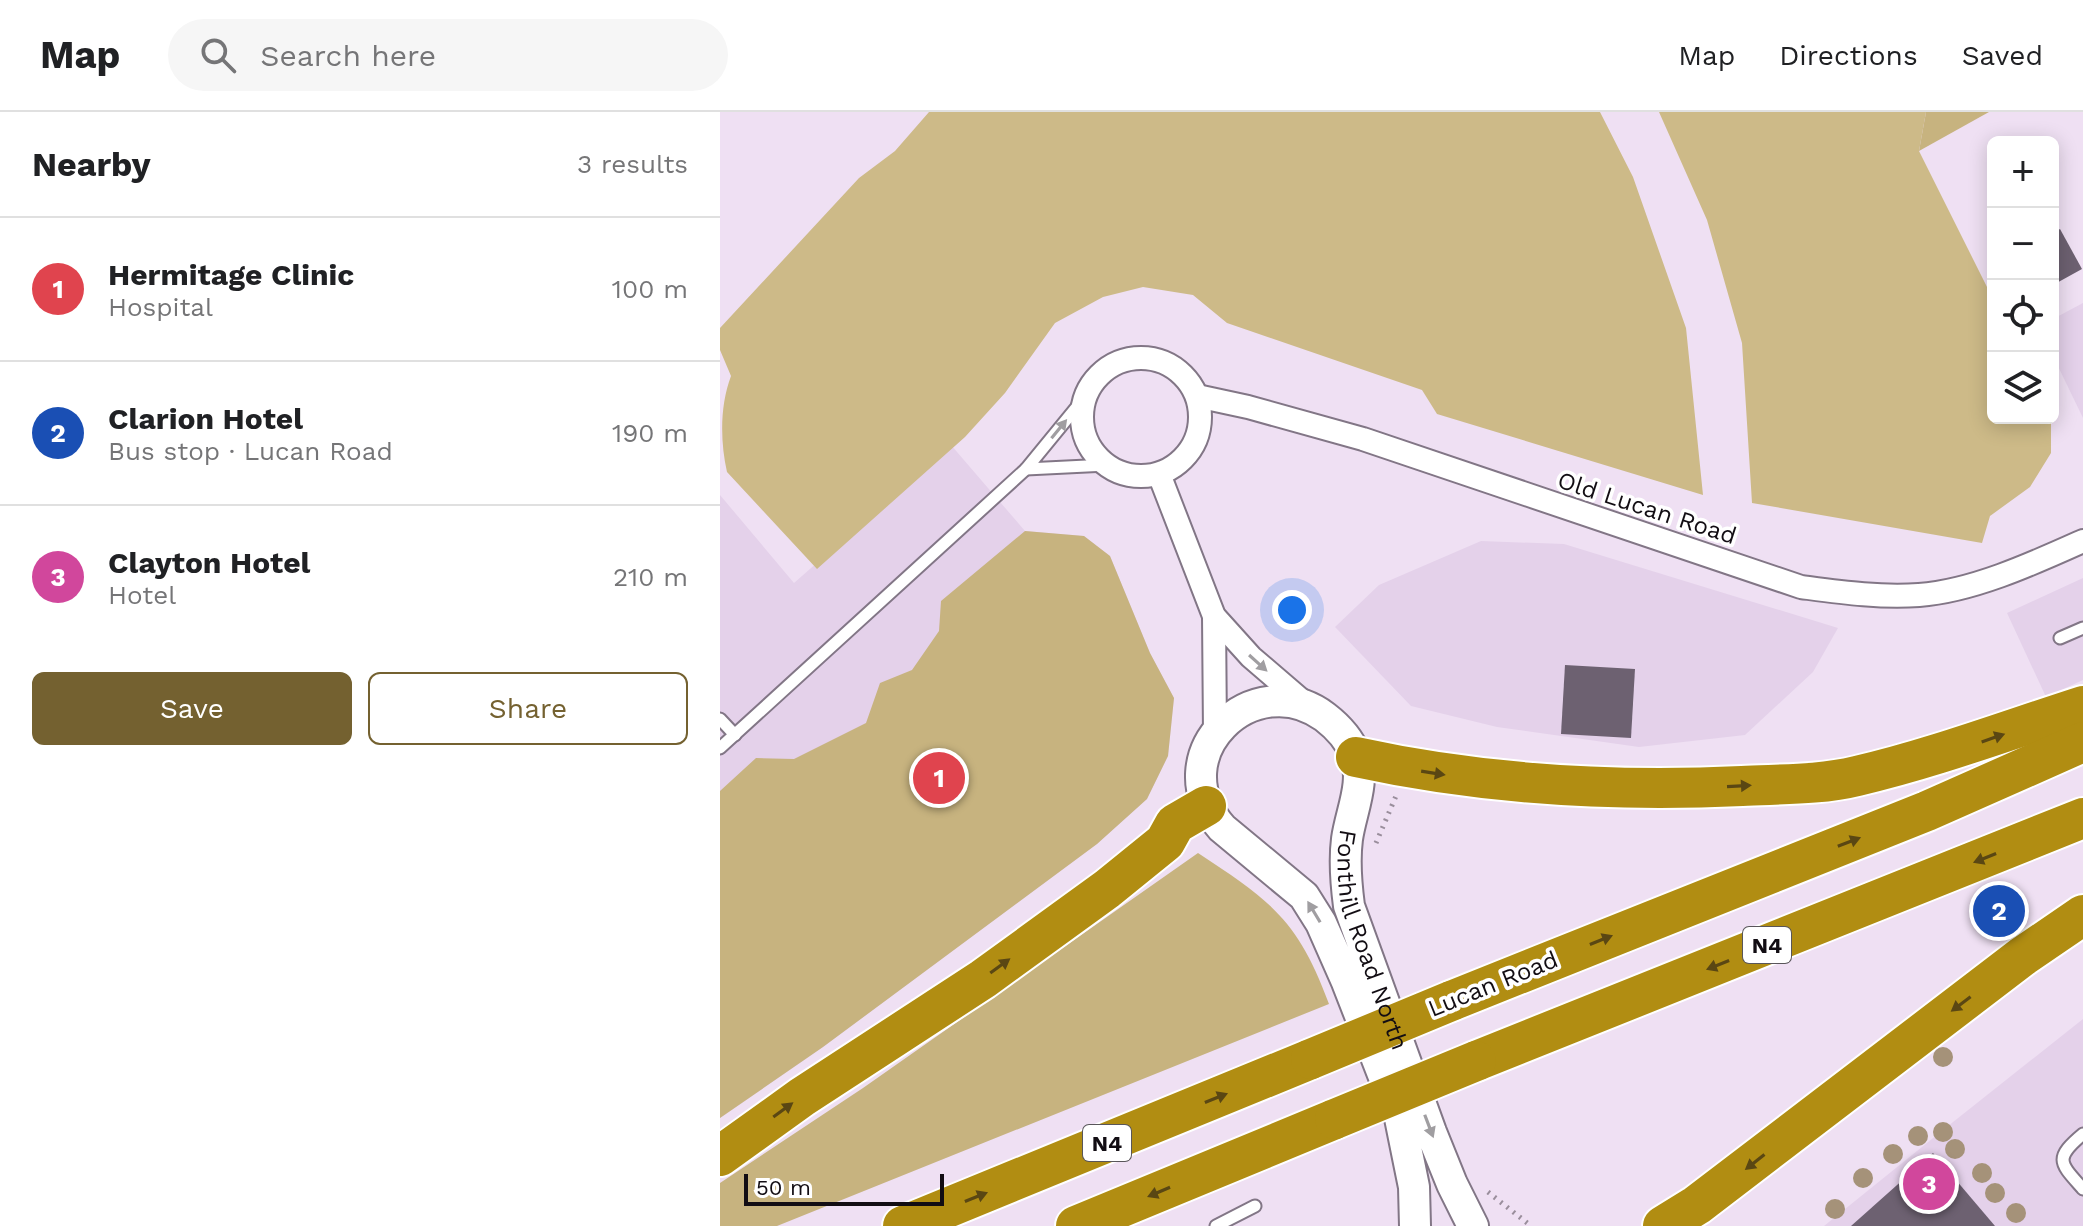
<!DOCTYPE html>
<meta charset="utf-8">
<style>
body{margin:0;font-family:"Work Sans",sans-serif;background:#f6f6f6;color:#202124}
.controls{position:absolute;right:24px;top:24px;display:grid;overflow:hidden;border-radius:12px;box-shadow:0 4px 20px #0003}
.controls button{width:72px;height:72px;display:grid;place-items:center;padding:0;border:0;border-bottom:2px solid #e0e0e0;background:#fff;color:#202124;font:40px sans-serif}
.scale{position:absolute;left:24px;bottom:20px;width:200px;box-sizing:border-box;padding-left:8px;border:4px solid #120d13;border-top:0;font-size:22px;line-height:28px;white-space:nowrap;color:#120d13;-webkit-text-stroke:6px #fff;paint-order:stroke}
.you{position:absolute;left:572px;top:498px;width:28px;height:28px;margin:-20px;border:6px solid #fff;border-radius:50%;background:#1a73e8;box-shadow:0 0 0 12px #1a73e833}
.badge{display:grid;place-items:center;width:52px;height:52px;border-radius:50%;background:#746130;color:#fff;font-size:26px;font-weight:700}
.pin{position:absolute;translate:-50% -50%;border:4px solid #fff;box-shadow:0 2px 8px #0006}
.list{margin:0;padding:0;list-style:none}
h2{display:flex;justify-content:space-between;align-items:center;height:104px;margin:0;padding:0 32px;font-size:34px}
h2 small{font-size:26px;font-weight:400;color:#757577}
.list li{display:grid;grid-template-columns:52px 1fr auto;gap:24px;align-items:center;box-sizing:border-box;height:144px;padding:0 32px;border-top:2px solid #e0e0e0}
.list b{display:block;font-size:30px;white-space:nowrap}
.list p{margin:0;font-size:26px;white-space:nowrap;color:#757577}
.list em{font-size:26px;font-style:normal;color:#757577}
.actions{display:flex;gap:16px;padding:24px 32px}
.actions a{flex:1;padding:18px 0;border:2px solid #746130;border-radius:12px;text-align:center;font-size:28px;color:#746130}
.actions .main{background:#746130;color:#fff}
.icon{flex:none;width:44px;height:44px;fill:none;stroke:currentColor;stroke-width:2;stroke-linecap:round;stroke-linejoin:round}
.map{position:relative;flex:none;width:1363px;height:1114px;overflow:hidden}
header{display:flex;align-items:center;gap:48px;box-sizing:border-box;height:112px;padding:0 40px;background:#fff;border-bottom:2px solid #e0e0e0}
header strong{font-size:38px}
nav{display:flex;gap:44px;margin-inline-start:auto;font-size:28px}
.search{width:560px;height:72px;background:#f6f6f6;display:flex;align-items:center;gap:20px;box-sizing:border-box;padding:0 28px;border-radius:44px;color:#757577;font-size:30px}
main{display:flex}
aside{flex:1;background:#fff}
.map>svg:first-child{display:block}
.built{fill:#e4d1ea}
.green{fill:#cdba88}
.forest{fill:#c7b37f}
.building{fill:#6d6171}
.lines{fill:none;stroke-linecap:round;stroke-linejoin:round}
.lane-casing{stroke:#827686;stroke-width:15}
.street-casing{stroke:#827686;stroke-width:26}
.secondary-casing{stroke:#827686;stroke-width:34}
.highway-casing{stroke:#fff;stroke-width:44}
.path{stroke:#9a8e9c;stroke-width:5;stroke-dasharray:2 6;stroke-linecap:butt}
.lane{stroke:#fff;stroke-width:11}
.street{stroke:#fff;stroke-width:22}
.secondary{stroke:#fff;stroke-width:30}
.highway{stroke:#b18d12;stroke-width:40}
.highway-bridge-casing{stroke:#fff;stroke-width:44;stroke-linecap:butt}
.highway-bridge{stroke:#b18d12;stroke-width:40}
.tree{fill:#a59279}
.oneway{fill:#a09ea1}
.oneway2{fill:#5a4713}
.labels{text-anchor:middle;stroke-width:7;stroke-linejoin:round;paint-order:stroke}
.shield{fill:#fff;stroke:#59565a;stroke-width:2}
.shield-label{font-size:22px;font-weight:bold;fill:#120d13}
.street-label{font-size:24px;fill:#120d13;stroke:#fff}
</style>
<header>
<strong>Map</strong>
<div class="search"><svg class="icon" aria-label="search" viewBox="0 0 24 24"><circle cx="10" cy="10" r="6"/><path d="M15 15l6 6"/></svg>Search here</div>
<nav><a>Map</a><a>Directions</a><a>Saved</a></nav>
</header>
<main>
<aside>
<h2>Nearby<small>3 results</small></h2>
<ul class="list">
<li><span class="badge" style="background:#e0444e">1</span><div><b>Hermitage Clinic</b><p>Hospital</p></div><em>100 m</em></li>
<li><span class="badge" style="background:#1a4fb4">2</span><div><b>Clarion Hotel</b><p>Bus stop · Lucan Road</p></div><em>190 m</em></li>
<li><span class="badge" style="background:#d1479c">3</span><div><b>Clayton Hotel</b><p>Hotel</p></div><em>210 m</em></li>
</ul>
<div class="actions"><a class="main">Save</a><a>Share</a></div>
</aside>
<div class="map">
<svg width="1363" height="1114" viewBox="0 0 1363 1114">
<rect width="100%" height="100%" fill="#efe0f3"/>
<g class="built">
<path d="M1363,191V306L1333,244V207Z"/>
<path d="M231,333L305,419L364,424L390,444L430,541L454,586L448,644L427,687L377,732L103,935L0,1006V383L74,471Z"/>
<path d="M761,429L844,432L1118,516L1093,560L1025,623L919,635L777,615L691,594L615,515L659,473Z"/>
<path d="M1363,466V568L1326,585L1287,501Z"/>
<path d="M1363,907V1114H1104L1223,1018Z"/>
</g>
<g class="green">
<path d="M209,0H880L913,65L966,216L983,383L717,302L702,278L507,211L473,183L423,175L383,185L335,211L285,281L245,325L97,457L7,360C0,329 0,293 11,264L0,238V216L139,66L175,39Z"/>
<path d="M939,0H1206L1199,39L1273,187V306H1331V341L1310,375L1270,404L1262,431L1032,391L1022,231L987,108Z"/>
</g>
<g class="forest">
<path d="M1206,0H1269L1199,39Z"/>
<path d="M305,419L364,424L390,444L430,541L454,586L448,644L427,687L377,732L103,935L0,1006V679L36,646L74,647L146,611L160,571L192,558L219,519L221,489Z"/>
<path d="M478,741C551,789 578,808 609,892L57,1114H0V1071L143,976Z"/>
</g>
<g class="building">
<path d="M1340,117L1362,157L1333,173V121Z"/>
<path d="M845,553L915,557L911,626L841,622Z"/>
<path d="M1213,1041L1275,1114H1131Z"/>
</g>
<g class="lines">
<defs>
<g id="lane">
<path d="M365,285L306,357L387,353"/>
<path d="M1340,526L1363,516"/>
<path d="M0,607L15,623"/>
<path d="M0,636L306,357"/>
<path d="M1363,1022C1333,1047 1340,1051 1363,1077"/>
<path d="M496,1114L535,1094"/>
</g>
<g id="street">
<circle cx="421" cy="305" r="59"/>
<path d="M477,284L528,295L643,327L1081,475C1119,480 1160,486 1199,483C1253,479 1314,451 1363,429"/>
<path d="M439,362L494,504L531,545L587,593"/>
<path d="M494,504L495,622"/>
</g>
<g id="secondary">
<path id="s1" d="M695,1114L694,1075L680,1006L627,870L601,811L584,784L502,716C438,643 534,552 605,605C618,615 629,627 635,642C646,670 631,699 627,727C624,750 626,771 629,794L711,1020L732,1072L753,1114"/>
</g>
<g id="highway">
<path d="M636,645C764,673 892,680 1022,674C1059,672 1101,673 1137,664C1214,646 1288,618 1363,594"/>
<path d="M731,889L1207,699L1363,630"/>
<path d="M756,949L1363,706"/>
<path d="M0,1044L82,985L263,867L387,777L445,730L455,712L486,694"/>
<path d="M183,1114L591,947"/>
<path d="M356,1114L615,1007"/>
<path d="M943,1114L977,1093L1303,844L1363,803"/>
</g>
</defs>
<use href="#lane" class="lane-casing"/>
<use href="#street" class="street-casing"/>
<use href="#secondary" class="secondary-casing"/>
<use href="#highway" class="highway-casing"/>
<g class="path">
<path d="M656,731L676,684"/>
<path d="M1273,799L1281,821"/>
<path d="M768,1080L811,1114"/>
</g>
<use href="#lane" class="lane"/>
<use href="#street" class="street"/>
<use href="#secondary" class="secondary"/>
<use href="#highway" class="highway"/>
<defs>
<g id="highway-bridge">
<path d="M591,947L731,889"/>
<path d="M615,1007L756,949"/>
</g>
</defs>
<use href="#highway-bridge" class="highway-bridge-casing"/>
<use href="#highway-bridge" class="highway-bridge"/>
</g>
<g class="tree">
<circle cx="1223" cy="945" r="10"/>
<circle cx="1223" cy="1020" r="10"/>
<circle cx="1198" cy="1024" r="10"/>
<circle cx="1235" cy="1037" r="10"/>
<circle cx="1173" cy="1042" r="10"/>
<circle cx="1262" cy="1061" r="10"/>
<circle cx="1143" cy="1066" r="10"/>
<circle cx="1275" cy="1081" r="10"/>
<circle cx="1115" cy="1097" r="10"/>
<circle cx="1296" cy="1101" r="10"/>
</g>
<defs><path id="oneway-solid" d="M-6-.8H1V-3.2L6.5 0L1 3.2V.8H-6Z" transform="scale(2)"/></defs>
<g class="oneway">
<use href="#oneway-solid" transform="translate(339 317) rotate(-51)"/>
<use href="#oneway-solid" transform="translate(538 551) rotate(42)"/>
<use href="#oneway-solid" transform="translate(594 800) rotate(-121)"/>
<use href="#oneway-solid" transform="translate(709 1014) rotate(69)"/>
</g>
<g class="oneway2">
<use href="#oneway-solid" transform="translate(1273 626) rotate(-19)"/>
<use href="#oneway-solid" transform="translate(713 661) rotate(9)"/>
<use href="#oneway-solid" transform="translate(1019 674) rotate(-3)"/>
<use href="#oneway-solid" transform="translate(1129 730) rotate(-21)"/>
<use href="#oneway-solid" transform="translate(1265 746) rotate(158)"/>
<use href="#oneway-solid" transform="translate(881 828) rotate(-22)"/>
<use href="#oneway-solid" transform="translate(998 853) rotate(158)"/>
<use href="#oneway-solid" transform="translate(280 854) rotate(-36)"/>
<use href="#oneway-solid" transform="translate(1241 892) rotate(143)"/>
<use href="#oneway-solid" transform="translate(496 986) rotate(-22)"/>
<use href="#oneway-solid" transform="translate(63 998) rotate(-36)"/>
<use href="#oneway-solid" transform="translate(1035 1050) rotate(142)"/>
<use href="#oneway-solid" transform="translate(439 1080) rotate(157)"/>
<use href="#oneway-solid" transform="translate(256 1085) rotate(-22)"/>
</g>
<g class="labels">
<g class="shield">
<rect x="1023" y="815" width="48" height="36" rx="6"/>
<rect x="363" y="1013" width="48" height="36" rx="6"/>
</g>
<g class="shield-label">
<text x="1047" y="841">N4</text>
<text x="387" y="1039">N4</text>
</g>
<g class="street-label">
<text transform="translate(927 396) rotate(18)" y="8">Old Lucan Road</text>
<text dy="8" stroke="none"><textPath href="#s1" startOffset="924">Fonthill Road North</textPath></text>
<text transform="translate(773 872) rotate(-22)" y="8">Lucan Road</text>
</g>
</g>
</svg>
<div class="controls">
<button>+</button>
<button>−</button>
<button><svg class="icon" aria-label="locate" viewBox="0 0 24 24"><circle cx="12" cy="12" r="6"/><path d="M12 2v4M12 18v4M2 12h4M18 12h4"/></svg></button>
<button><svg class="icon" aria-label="layers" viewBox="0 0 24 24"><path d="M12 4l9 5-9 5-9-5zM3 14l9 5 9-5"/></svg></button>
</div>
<div class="scale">50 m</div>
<div class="you"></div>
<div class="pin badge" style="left:219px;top:666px;background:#e0444e">1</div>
<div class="pin badge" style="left:1279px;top:799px;background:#1a4fb4">2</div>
<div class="pin badge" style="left:1209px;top:1072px;background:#d1479c">3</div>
</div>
</main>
